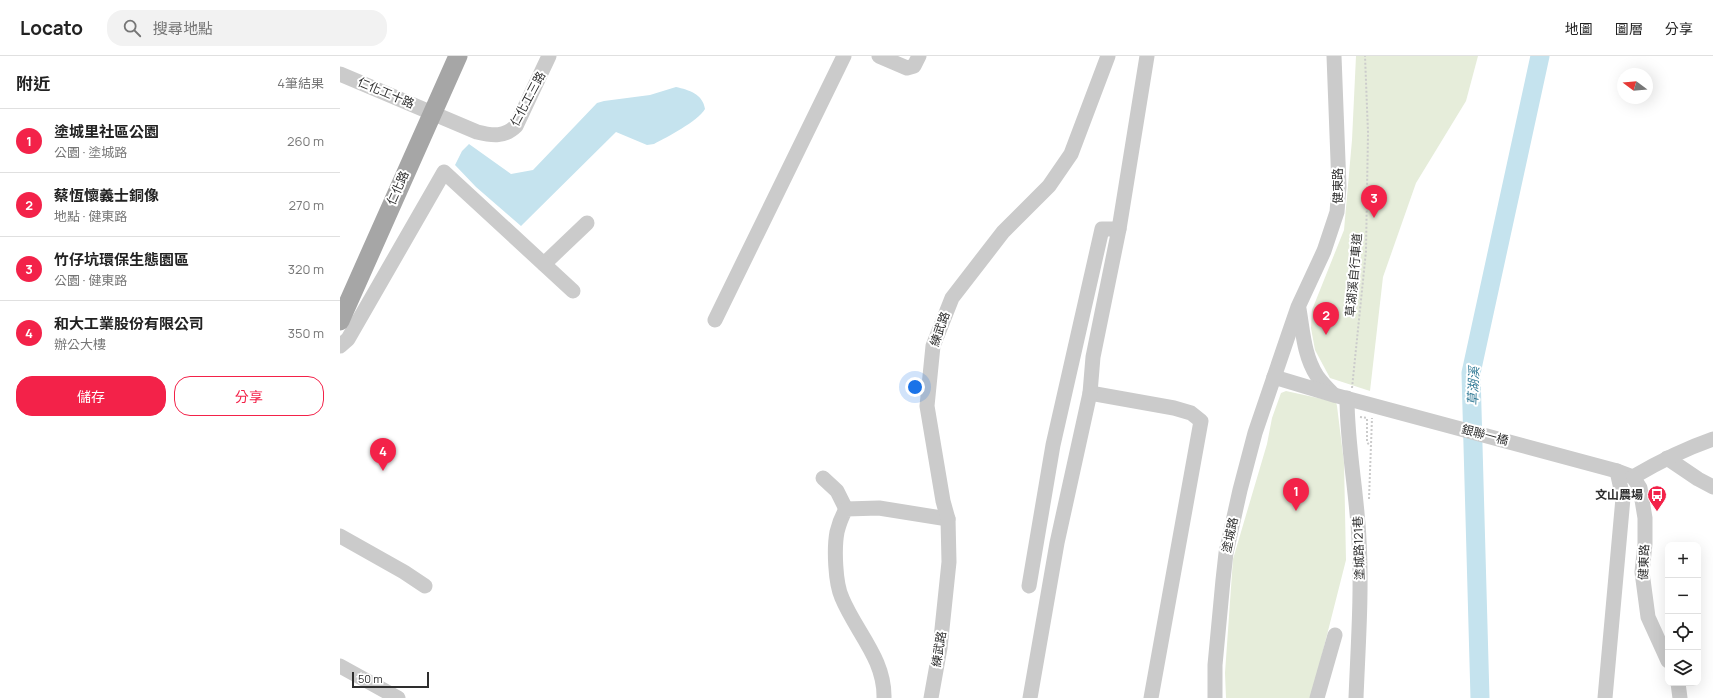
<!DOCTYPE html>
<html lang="zh-TW">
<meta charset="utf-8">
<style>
body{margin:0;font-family:Manrope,"Noto Sans TC",sans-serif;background:#f2f2f2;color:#222}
.controls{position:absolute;right:12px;bottom:12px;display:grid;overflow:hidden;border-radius:8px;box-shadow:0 4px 16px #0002}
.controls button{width:36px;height:36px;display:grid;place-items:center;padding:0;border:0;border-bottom:1px solid #e0e0e0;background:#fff;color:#222;font:20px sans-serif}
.compass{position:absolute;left:1277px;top:12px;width:36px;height:36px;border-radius:50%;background:#fff;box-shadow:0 4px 16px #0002;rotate:286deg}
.scale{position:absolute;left:12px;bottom:10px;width:77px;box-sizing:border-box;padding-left:4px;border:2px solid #2e2e2e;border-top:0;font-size:11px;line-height:14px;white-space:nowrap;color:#2e2e2e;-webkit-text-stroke:3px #fff;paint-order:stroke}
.you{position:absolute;left:575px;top:331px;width:14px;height:14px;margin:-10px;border:3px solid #fff;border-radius:50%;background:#1a73e8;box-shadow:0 0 0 6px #1a73e833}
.badge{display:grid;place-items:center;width:26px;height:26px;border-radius:50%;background:#f32249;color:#fff;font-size:13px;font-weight:700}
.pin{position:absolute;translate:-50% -33px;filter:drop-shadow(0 1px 2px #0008)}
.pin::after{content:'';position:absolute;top:21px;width:14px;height:12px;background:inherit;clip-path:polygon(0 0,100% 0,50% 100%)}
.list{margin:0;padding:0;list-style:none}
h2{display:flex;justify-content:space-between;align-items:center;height:52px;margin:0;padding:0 16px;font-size:17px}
h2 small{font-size:13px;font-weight:400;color:#767676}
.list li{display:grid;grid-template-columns:26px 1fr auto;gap:12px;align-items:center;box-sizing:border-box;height:64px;padding:0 16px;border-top:1px solid #e0e0e0}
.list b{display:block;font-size:15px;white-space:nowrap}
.list p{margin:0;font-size:13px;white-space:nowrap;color:#767676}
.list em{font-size:13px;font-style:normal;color:#767676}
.actions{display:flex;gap:8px;padding:12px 16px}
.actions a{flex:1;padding:9px 0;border:1px solid #f32249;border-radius:16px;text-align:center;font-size:14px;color:#f32249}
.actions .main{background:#f32249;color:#fff}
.icon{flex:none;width:22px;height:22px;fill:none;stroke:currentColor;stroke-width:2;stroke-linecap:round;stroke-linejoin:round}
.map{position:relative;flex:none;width:1373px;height:642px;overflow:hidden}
header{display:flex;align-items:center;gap:24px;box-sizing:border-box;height:56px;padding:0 20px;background:#fff;border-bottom:1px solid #e0e0e0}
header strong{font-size:19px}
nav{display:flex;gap:22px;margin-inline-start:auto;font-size:14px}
.search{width:280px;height:36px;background:#f2f2f2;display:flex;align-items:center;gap:10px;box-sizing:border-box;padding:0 14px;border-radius:16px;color:#767676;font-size:15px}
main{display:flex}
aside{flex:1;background:#fff}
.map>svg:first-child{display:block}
.green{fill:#e6edda}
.water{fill:#c5e3ee}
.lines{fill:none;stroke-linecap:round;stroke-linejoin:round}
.river{stroke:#c5e3ee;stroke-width:19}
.path{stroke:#cbcbcb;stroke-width:2;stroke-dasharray:2 2;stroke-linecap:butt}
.minor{stroke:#cbcbcb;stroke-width:15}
.major{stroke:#a6a6a6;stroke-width:19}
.labels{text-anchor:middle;stroke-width:4;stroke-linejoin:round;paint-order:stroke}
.street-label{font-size:12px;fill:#2e2e2e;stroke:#fff}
.poi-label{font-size:12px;font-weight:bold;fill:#2e2e2e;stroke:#fff;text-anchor:end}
.water-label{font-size:13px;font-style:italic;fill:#357c97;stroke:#fff}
</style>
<header>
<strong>Locato</strong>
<div class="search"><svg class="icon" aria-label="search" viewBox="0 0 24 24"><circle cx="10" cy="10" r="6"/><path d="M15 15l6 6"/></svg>搜尋地點</div>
<nav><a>地圖</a><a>圖層</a><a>分享</a></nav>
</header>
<main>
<aside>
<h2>附近<small>4筆結果</small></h2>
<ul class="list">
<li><span class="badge">1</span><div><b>塗城里社區公園</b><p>公園 · 塗城路</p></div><em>260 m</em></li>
<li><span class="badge">2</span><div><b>蔡恆懷義士銅像</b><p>地點 · 健東路</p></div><em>270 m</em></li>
<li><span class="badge">3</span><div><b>竹仔坑環保生態園區</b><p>公園 · 健東路</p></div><em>320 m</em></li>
<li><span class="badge">4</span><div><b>和大工業股份有限公司</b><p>辦公大樓</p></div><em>350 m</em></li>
</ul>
<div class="actions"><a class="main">儲存</a><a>分享</a></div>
</aside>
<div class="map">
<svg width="1373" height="642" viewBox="0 0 1373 642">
<rect width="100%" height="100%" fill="#fff"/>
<g class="green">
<path d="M1016,0H1138L1126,45L1076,127L1043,221L1030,335L990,322L975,294L971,272L972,254L1004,174L1012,84Z"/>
<path d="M946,335L996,346L997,350L1004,407L1006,504L971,642H886L885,617L893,503L927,388L932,362L941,337Z"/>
</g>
<path class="water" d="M336,31C349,34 363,38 365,53C357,66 327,81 314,88L307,89L276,76L181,170L136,131L115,109L122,95L129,88L171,118L193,114L257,47L264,45L310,39Z"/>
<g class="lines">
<path class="river" d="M1140,642L1131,317L1200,0"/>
<g class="path">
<path d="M1012,332L1026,195L1028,77L1025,0"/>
<path d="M1020,361L1027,362V386L1030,390"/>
<path d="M1029,443L1032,362"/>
</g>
<g class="minor">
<path d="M539,0L567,12L574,10L579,0"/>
<path d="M0,18L137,76C153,80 165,81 176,70L209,0"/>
<path d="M204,208L247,167"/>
<path d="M959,253C963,276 964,300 977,320C982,327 988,333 994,339"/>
<path d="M375,264L504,0"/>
<path d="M0,290L8,283L104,116L233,235"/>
<path d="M934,321L994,339L1277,415L1293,421L1300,432L1305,462V488L1302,516L1308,561L1328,605"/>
<path d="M750,337L834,352L851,357L861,365L811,642"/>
<path d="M1007,342C1007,390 1017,437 1019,484C1022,537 1018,590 1016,642"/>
<path d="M1327,402L1358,423L1373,431"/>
<path d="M1293,421C1320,405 1344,393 1373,383"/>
<path d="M483,422L497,435L506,453"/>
<path d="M0,480L64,516L85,530"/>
<path d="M689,530L713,389L762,173H779"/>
<path d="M0,610L58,642"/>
<path d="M1338,627L1340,642"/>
<path d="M544,642C545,603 516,576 502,542C495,527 494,492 497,476C499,468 502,460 506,453L539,452L608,463"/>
<path d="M591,642L600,592L609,506L608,463L603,445L587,350L593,290L612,242L663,176L709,130L731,98L768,0"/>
<path d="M690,642L717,487L750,337L753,301L779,173L807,0"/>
<path d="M875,642V609L883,524L886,497L900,434L915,377L948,280L958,251L984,195L997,156L999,131L994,0"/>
<path d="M977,642L995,579"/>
<path d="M1265,642L1283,442L1277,415"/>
</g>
<path class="major" d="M0,265L118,0"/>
</g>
<defs>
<symbol id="bus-pin" viewBox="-11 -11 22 30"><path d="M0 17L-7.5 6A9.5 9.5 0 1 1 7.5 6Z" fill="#f32249" stroke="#fff"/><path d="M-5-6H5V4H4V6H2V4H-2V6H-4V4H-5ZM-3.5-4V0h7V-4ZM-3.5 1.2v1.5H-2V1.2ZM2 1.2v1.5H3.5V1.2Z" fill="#fff"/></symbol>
</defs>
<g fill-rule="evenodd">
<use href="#bus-pin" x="1306" y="428" width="22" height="30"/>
</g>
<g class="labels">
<g class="street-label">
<text transform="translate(46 37) rotate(23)" y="4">仁化工十路</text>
<text transform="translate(188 43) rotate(-62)" y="4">仁化工三路</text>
<text transform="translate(998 130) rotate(-90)" y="4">健東路</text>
<text transform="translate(58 132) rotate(-66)" y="4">仁化路</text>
<text transform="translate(1014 219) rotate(-85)" y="4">草湖溪自行車道</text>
<text transform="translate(600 273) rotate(-71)" y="4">練武路</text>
<text transform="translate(1145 379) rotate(15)" y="4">銀聯一橋</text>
<text transform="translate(890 479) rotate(-78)" y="4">塗城路</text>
<text transform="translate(1019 492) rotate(-92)" y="4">塗城路121巷</text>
<text transform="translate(1304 506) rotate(-88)" y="4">健東路</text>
<text transform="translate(599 593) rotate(-81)" y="4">練武路</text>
</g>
<g class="poi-label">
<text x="1303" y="443">文山農場</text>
</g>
<g class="water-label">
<text transform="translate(1133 330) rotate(-88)" y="5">草湖溪</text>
</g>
</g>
</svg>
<div class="controls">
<button>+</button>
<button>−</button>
<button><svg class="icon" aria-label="locate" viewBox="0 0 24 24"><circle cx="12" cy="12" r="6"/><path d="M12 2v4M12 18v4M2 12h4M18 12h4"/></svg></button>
<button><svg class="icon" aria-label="layers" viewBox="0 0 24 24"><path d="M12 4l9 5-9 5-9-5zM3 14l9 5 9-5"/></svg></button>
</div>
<svg class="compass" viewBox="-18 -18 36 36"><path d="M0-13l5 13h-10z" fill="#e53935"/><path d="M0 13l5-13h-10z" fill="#767676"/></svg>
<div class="scale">50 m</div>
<div class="you"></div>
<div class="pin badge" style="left:956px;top:455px">1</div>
<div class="pin badge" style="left:986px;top:279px">2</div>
<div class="pin badge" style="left:1034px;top:162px">3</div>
<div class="pin badge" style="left:43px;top:415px">4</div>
</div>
</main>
